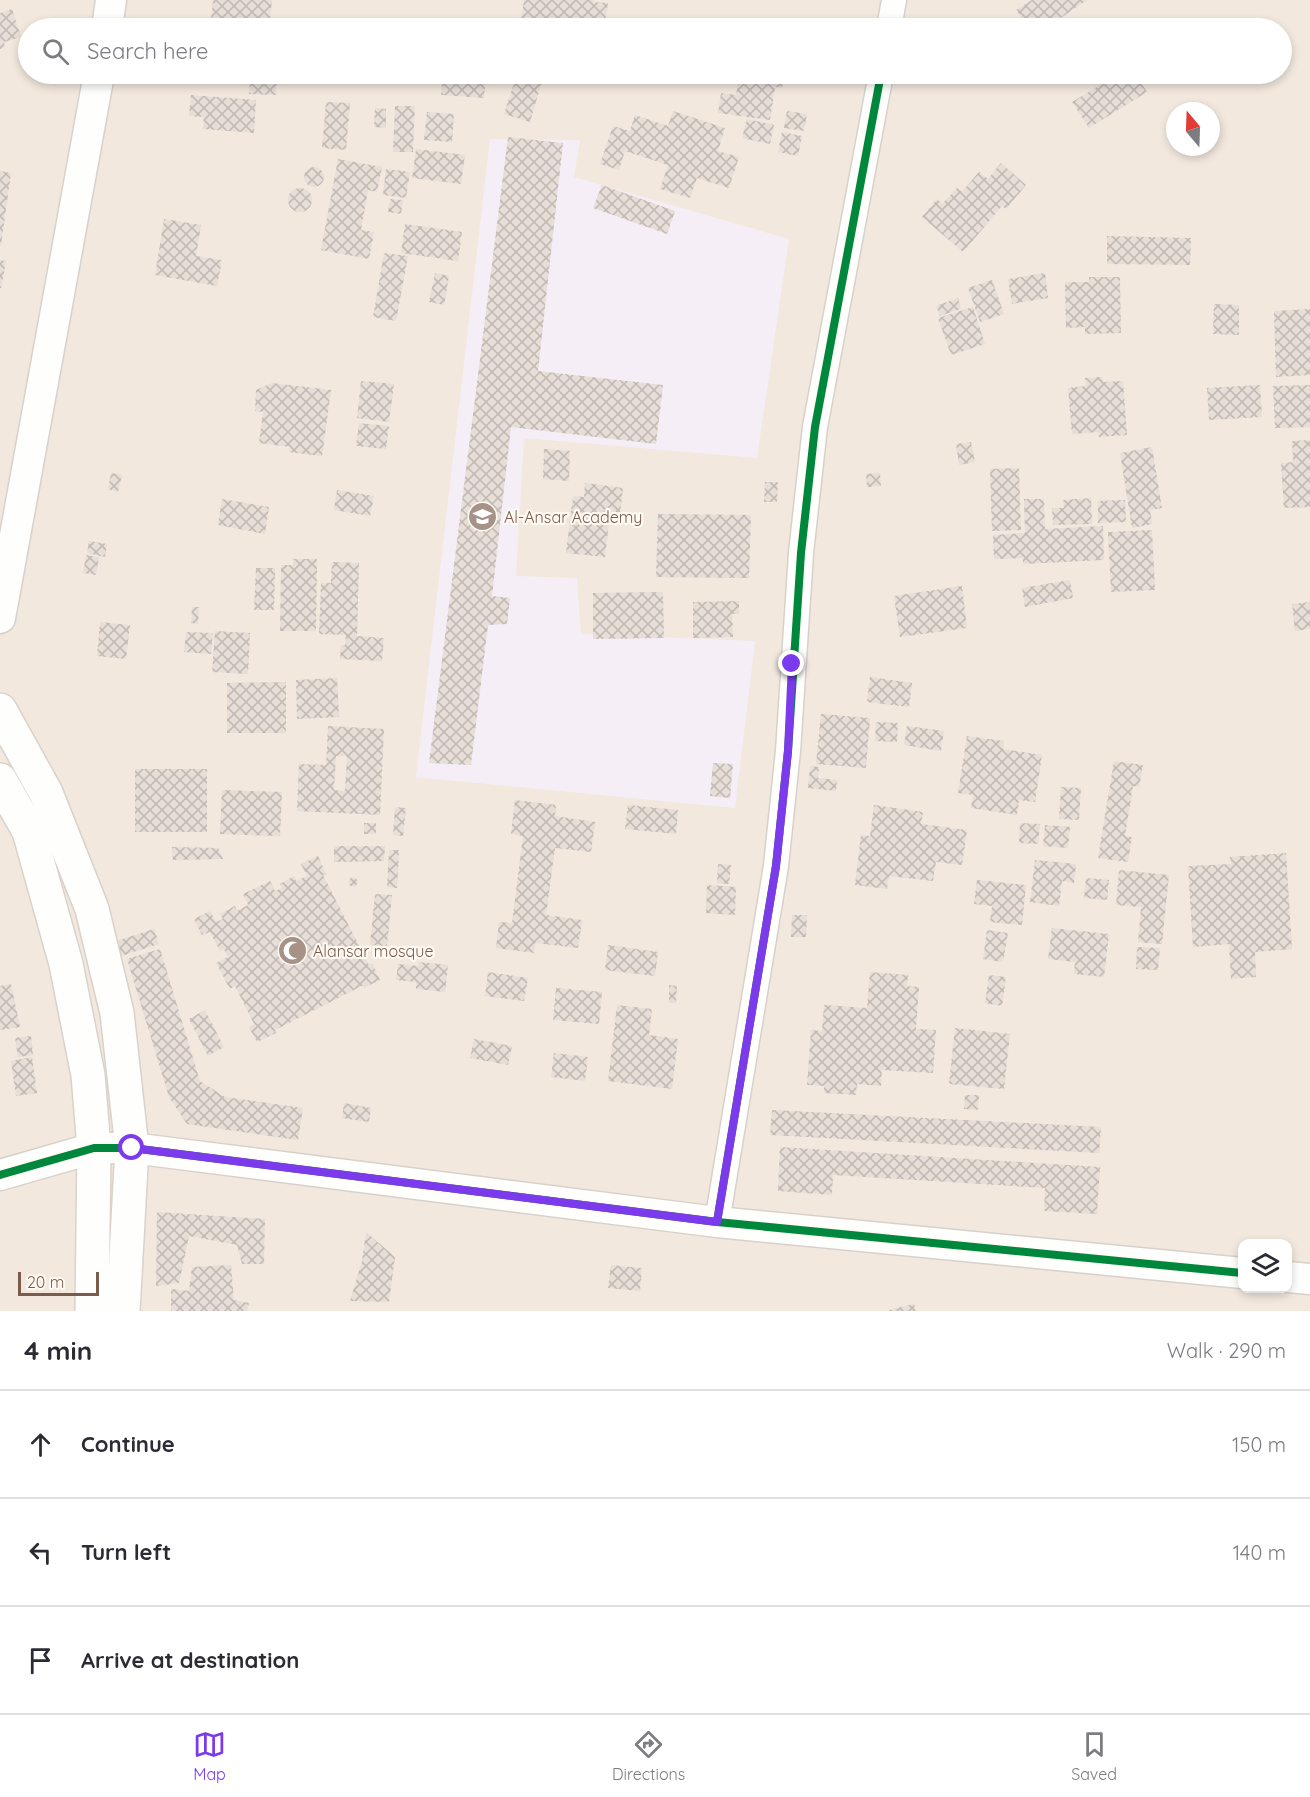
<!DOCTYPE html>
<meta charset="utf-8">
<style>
body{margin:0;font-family:Quicksand,sans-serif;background:#f2f2f3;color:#2b2b33}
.controls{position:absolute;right:18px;bottom:18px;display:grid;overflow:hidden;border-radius:12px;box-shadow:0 3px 9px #0003}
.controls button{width:54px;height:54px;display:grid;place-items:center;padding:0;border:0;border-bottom:2px solid #e1e1e2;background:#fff;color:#2b2b33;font:30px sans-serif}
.compass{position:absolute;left:1166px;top:102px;width:54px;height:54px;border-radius:50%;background:#fff;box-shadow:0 3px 9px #0003;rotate:341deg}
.scale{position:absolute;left:18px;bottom:15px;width:81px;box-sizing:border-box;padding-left:6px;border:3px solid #7a5c4d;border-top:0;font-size:16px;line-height:21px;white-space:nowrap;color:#7a5c4d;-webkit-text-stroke:4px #fffaf3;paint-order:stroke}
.stop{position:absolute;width:18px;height:18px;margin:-14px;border:4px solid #7c3aed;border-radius:50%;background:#fff}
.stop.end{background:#7c3aed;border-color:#fff;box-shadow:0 2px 6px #0008}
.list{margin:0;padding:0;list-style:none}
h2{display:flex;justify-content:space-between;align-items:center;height:78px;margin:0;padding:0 24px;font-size:26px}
h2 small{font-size:20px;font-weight:400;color:#7c7c81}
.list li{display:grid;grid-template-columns:39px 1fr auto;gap:18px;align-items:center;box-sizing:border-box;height:108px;padding:0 24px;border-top:2px solid #e1e1e2}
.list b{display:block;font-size:22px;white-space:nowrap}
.list em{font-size:20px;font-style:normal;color:#7c7c81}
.icon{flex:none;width:33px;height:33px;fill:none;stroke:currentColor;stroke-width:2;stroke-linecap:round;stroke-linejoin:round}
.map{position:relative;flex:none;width:1310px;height:1311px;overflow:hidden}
.search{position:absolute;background:#fff;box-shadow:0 3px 9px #0003;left:18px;right:18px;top:18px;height:66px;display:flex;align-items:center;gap:15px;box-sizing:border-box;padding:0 21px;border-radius:33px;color:#7c7c81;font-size:22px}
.sheet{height:402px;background:#fff}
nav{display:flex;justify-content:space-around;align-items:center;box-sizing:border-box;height:84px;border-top:2px solid #e1e1e2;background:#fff;font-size:16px;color:#7c7c81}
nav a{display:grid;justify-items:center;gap:3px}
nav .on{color:#7c3aed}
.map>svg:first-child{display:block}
.residential{fill:#f2e8de;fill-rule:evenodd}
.education{fill:#f6eef6}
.building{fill:url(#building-cross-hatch);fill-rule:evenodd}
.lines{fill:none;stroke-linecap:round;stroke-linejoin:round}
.minor-casing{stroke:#d7d1cb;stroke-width:27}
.tertiary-casing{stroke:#d7d1cb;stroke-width:33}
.secondary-casing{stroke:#d9d2cb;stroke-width:36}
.minor{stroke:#fefefd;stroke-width:24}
.tertiary{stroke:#fefefd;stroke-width:30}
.secondary{stroke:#fefefd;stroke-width:33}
.cycleway-casing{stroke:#fffaf3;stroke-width:11}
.cycleway{stroke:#00873e;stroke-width:8}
.route{stroke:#7c3aed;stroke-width:8}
.labels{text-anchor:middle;stroke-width:4.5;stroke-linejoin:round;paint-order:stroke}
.poi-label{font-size:16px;fill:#7a5c4d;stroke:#fffaf3;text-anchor:start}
</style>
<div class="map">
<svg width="1310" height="1311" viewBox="0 0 1310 1311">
<defs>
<pattern id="building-cross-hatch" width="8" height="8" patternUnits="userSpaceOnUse" patternTransform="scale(1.5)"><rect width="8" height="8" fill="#e6ded7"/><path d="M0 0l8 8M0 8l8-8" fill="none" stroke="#bfb7b1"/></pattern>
</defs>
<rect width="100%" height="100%" fill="#f9f5f0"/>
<path class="residential" d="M0,0H1310V1311H0ZM28,28H1282V74H28ZM1175,111H1211V147H1175ZM1242,1244H1288V1288H1242Z"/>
<path class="education" d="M490,139L580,140L574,177L789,239L757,458L524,438L516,576L577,578L581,634L755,641L735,808L416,777Z"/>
<g class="building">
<path d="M213,0H272L269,28L210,27Z"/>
<path d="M524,0H594L593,2L608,3L604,28H520Z"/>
<path d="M1032,0H1087L1046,28H1029L1016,10Z"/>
<path d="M12,9L21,37L4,42L5,47L0,49V13Z"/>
<path d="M931,18L947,24L945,28H928Z"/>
<path d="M445,21L489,24V28H444Z"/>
<path d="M683,21L706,24V28H682Z"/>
<path d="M318,74H349L348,83L317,81Z"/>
<path d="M443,74H486L484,98L441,95Z"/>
<path d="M517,74H529L543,78L530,122L504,114Z"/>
<path d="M724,74H784L782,88L775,87L770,120L718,113L721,93L736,95L738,83L723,81Z"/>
<path d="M991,74H1011L1003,83Z"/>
<path d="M1118,74H1136L1147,92L1089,128L1072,102Z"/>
<path d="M250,75L277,76L276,95L249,94Z"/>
<path d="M191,95L256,100L254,133L203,129L204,117L189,116Z"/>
<path d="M326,102L350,103L346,150L322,148Z"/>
<path d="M395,106H415L413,152H393Z"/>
<path d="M375,108L386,109V128L374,127Z"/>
<path d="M673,111L725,128L718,151L739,157L729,188L697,178L690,198L660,189L668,165L625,151L619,170L600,164L613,126L630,131L635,115L668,126Z"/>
<path d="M787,111L807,114L804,131L784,128Z"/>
<path d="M427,112L454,114L452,142L424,140Z"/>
<path d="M747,119L774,125L770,144L742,138Z"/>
<path d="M782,132L802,136L798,156L778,152Z"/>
<path d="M508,137L563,143L538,371L663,385L656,444L511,427L492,596L510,598L507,624L488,625L471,765L429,763Z"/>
<path d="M416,149L465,155L461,184L412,178Z"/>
<path d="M338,159L382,167L377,192L368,190L361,230L374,232L369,259L321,250Z"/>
<path d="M1001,163L1026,185L1006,209L1002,206L963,252L922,217L937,199L942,204L957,188L962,192L979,172L988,179Z"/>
<circle cx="314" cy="177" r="10"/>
<path d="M386,169L410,172L406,198L383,195Z"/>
<path d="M0,171L11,173L1,245H0Z"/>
<path d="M602,185L675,211L667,234L593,208Z"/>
<circle cx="300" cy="200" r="12"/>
<path d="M390,199L403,200L401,214L388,212Z"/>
<path d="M164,219L201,225L196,256L222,260L217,286L155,275Z"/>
<path d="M405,224L462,232L458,261L401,253Z"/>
<path d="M1107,236L1191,238L1190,265L1107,264Z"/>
<path d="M384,253L408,256L396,321L373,317Z"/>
<path d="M0,260L6,261L1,288H0Z"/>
<path d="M435,273L449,276L444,305L429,302Z"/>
<path d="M1045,273L1048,298L1012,304L1008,279Z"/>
<path d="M1089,277H1120L1121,333L1085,334V327L1066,328L1065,282H1089Z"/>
<path d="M992,280L1004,314L980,322L968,288Z"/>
<path d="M958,298L961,309L940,316L936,306Z"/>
<path d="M1214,304L1239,305V335L1213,334Z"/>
<path d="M973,307L985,344L951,355L938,318Z"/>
<path d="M1310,309V375L1276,377L1274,311Z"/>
<path d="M1102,377L1103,382L1123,381L1127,435L1099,437L1098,432L1072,434L1068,388L1086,386L1085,378Z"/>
<path d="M361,381L394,384L389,422L357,418Z"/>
<path d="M272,383L331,390L322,456L289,452L290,447L259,443L263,412L255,411L256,390Z"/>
<path d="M1260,385L1262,417L1209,420L1207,388Z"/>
<path d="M1310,385V427L1275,428L1273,386Z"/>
<path d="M359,423L389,426L386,449L356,446Z"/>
<path d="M1310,440V507L1284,508L1281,463L1293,462L1292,441Z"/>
<path d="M971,442L975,462L959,465L956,444Z"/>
<path d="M1152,447L1162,508L1150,510L1152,524L1132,528L1120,453Z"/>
<path d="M544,449L570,451L569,481L543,479Z"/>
<path d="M1019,468L1021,530L992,531L990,469Z"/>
<path d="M111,473L122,475L118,492L108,489Z"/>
<path d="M880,473L881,486L867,487L866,474Z"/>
<path d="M765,482H778L777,502H764Z"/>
<path d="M585,483L623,488L619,524L609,523L605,557L566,553L573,496L584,497Z"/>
<path d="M337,490L374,496L370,516L334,510Z"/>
<path d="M1091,498L1092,524L1053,525L1052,508H1064L1063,500Z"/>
<path d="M222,499L269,507L265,534L218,525Z"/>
<path d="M1024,499H1044L1045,529L1103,526L1104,560L1023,564V558L994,559L993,535L1025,533Z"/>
<path d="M1125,500L1126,522L1098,523V501Z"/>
<path d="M658,514L751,515L749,578L656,577Z"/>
<path d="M1152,530L1155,590L1111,592L1108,532Z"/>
<path d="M89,541L107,544L105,557L87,553Z"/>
<path d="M86,555L99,557L96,575L83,573Z"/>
<path d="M293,559H317L316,631H280L281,565H293Z"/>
<path d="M332,562L359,563L357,636L384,638L382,661L340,659L341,645H345L346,635L319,634L321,583H331Z"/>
<path d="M256,568H275L274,610H254Z"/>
<path d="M1070,580L1073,598L1025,607L1022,588Z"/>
<path d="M962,586L967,628L900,637L894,596Z"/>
<path d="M663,592L664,638L593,639V593Z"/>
<path d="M739,601V614H732L733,637L693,638V602Z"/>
<path d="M1310,602V629L1295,631L1292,604Z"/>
<path d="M192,607H199L198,624L191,623Z"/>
<path d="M100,622L130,625L126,659L97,656Z"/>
<path d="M215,631L250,633L248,674L212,672Z"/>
<path d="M186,632L213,633L211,654L184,652Z"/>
<path d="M870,677L912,683L909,707L867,702Z"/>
<path d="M337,678L339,717L297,719L296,680Z"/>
<path d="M286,682V733H227V683Z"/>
<path d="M821,714L870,718L866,768L816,764Z"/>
<path d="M876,722L898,723L897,742L875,741Z"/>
<path d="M328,726L384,729L380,815L297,811L299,764L326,765ZM336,756H347L345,791L334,790Z"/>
<path d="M907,726L944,731L941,751L904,745Z"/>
<path d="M967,736L1004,741L1003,749L1042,755L1035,802L1019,800L1017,815L971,808L973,795L958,793Z"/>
<path d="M1114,761L1143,765L1139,787L1133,786L1125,836L1132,837L1128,862L1098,858Z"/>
<path d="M713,763L733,764L730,798L710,796Z"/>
<path d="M810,766L819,767L818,778L837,780L836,791L808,788Z"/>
<rect x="135" y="769" width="72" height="63"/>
<path d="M1061,787L1081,788L1079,820L1059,819Z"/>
<path d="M222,790L282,792L280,836L220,834Z"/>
<path d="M515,800L556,805L555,816L595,822L591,852L555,848L546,915L582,920L578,948L535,943L534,953L496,948L499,922L512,923L523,836L511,834Z"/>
<path d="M628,805L678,810L676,834L625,829Z"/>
<path d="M874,805L923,812L921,824L967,830L962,865L936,862L933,881L889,876L887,889L855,885L861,835L870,836Z"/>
<path d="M395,807L406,808L403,836L393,835Z"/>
<rect x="364" y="823" width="12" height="11"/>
<path d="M1020,823L1040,824L1038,844L1019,843Z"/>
<path d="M1045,825L1070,827L1068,848L1043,846Z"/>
<path d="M334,846H385L384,861L334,862Z"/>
<path d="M172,847L218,848L223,859L173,860Z"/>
<path d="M389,850H399L397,888L387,887Z"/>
<path d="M1286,853L1292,949L1255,952L1256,977L1231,979L1229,944L1193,947L1188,866L1231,864L1230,857Z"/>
<path d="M318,856L326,874L323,875L369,965L372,963L380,980L364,988V985L275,1030L276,1033L257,1042L249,1027L254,1024L235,986L230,989L216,963L228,957L224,949L220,951L210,932L202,935L194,919L210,911L216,922L223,919L220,914L235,906L237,911L248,905L243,894L270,881L275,891L282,888L280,884L294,876L296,881L307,876L301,864Z"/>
<path d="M1035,860L1076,864L1074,883L1062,881L1059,906L1030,902Z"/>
<path d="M718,864L731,865L729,884L717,883Z"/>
<path d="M1119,870L1169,875L1162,944L1138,942L1141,907L1116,905Z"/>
<circle cx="353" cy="882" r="4.5"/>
<path d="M1086,878L1109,880L1107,900L1084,898Z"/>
<path d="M977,880L1026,885L1022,925L990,922L992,906L974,904Z"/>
<path d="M707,885L736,887L735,915L706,913Z"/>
<path d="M375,894L392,895L387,946L370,945Z"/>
<path d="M792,915H807L806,937H791Z"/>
<path d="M1052,928L1109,934L1104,977L1074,974L1075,962L1048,959Z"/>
<path d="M154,929L159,944L121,956L116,941Z"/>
<path d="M987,930L1008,933L1003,962L983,959Z"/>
<path d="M608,945L658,952L655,976L605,970Z"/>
<path d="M1137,947L1160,948L1158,970L1136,969Z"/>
<path d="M160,949L200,1081L225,1097L303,1108L298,1140L187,1124L169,1097L127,959Z"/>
<path d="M419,962L448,965L445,992L416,989V982L396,980L398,964L418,966Z"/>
<path d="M488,972L528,978L524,1001L485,996Z"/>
<path d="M870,972L908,975L907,986L919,987L916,1029L936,1030L933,1073L882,1070L881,1086L857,1084L856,1095L824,1093V1086L807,1085L811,1030L822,1031L824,1005L867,1008Z"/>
<path d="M989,975L1006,977L1002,1006L985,1003Z"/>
<path d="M11,984L20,1027L0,1030V986Z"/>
<path d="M669,985L677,986L676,1003H669Z"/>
<path d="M556,988L602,992L599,1024L553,1020Z"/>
<path d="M617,1005L652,1009L649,1035L678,1039L672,1089L608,1081Z"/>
<path d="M205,1010L224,1047L208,1056L189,1019Z"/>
<path d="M955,1028L1010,1034L1004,1089L949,1084Z"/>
<path d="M31,1036L33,1055L18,1057L15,1038Z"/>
<path d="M474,1039L512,1046L508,1065L470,1058Z"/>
<path d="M554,1053L588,1057L585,1081L551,1077Z"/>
<path d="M32,1057L37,1093L16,1096L11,1061Z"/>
<path d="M965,1095H979L978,1110L964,1109Z"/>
<path d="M344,1103L371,1108L369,1122L342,1118Z"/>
<path d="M772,1110L1101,1127L1099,1153L770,1135Z"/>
<path d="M780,1147L1100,1167L1097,1214L1044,1211L1045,1188L833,1175L832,1195L778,1191Z"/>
<path d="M157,1212L265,1219L264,1264H242L237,1245L189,1236L179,1283L156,1286Z"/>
<path d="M366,1232L395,1257L389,1302L350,1301L362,1261Z"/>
<path d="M231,1265L234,1300L249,1303L247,1311H171V1289L189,1291L192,1267Z"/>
<path d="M611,1265L642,1268L640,1291L608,1288Z"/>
<path d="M914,1304L916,1311H889V1310Z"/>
</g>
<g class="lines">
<defs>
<g id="minor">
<path d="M889,28L894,0"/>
<path d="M717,1222L776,866L788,751L801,553L815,427L881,74"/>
</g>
<g id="tertiary">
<path d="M107,28L111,0"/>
<path d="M0,618L99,74"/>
<path d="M0,1175L94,1148H132L717,1222L1242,1273"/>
<path d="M1288,1277L1310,1279"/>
</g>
<g id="secondary">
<path d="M0,710L46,793L92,909L117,1013L132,1148L123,1311"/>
<path d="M0,780L29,831L66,964L88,1075L94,1148L92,1311"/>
</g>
</defs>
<use href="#minor" class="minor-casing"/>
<use href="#tertiary" class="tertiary-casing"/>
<use href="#secondary" class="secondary-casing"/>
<use href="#minor" class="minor"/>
<use href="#tertiary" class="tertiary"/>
<use href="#secondary" class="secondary"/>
<defs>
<g id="cycleway">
<path d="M0,1175L94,1148H132L717,1222L1242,1273"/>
<path d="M717,1222L776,866L788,751L801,553L815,427L881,74"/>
</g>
</defs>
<use href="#cycleway" class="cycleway-casing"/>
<use href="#cycleway" class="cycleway"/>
</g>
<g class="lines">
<path class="route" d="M132,1148L717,1222L776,866L788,751L792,664"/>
</g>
<defs>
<symbol id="school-disc" viewBox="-11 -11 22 22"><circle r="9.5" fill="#a69286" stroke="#fffaf3"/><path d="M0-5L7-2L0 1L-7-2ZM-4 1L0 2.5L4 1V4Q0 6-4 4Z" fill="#fff"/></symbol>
<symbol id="mosque-disc" viewBox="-11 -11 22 22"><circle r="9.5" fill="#a69286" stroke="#fffaf3"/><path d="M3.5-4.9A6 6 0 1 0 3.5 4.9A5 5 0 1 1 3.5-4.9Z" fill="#fff"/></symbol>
</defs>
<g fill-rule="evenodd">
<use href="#school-disc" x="466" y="500" width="33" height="33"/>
<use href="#mosque-disc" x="276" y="934" width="33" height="33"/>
</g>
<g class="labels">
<g class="poi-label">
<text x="504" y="523">Al-Ansar Academy</text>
<text x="313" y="957">Alansar mosque</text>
</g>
</g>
</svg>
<div class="controls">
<button><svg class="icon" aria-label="layers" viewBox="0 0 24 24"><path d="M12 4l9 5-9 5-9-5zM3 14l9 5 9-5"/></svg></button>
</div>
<svg class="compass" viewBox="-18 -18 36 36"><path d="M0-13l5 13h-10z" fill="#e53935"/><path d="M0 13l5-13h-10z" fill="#7c7c81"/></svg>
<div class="scale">20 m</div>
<div class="stop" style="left:132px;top:1148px"></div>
<div class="stop end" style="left:792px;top:664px"></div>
<div class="search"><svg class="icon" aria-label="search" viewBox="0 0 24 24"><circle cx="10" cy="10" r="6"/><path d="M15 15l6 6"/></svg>Search here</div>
</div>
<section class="sheet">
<h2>4 min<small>Walk · 290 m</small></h2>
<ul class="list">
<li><svg class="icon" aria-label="ahead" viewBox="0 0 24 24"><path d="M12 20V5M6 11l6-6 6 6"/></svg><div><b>Continue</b></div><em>150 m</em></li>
<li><svg class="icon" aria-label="left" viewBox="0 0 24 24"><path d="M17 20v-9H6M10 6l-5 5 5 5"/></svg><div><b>Turn left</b></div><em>140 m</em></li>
<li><svg class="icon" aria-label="arrive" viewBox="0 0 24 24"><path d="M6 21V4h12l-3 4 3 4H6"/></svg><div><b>Arrive at destination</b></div></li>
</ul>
</section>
<nav>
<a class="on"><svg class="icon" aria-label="map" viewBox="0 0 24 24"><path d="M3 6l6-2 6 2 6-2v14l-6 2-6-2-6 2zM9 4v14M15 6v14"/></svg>Map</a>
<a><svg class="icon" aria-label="directions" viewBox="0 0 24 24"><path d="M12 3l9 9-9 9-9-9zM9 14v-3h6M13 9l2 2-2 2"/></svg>Directions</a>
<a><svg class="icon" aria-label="saved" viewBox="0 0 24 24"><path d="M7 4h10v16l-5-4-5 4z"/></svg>Saved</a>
</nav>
